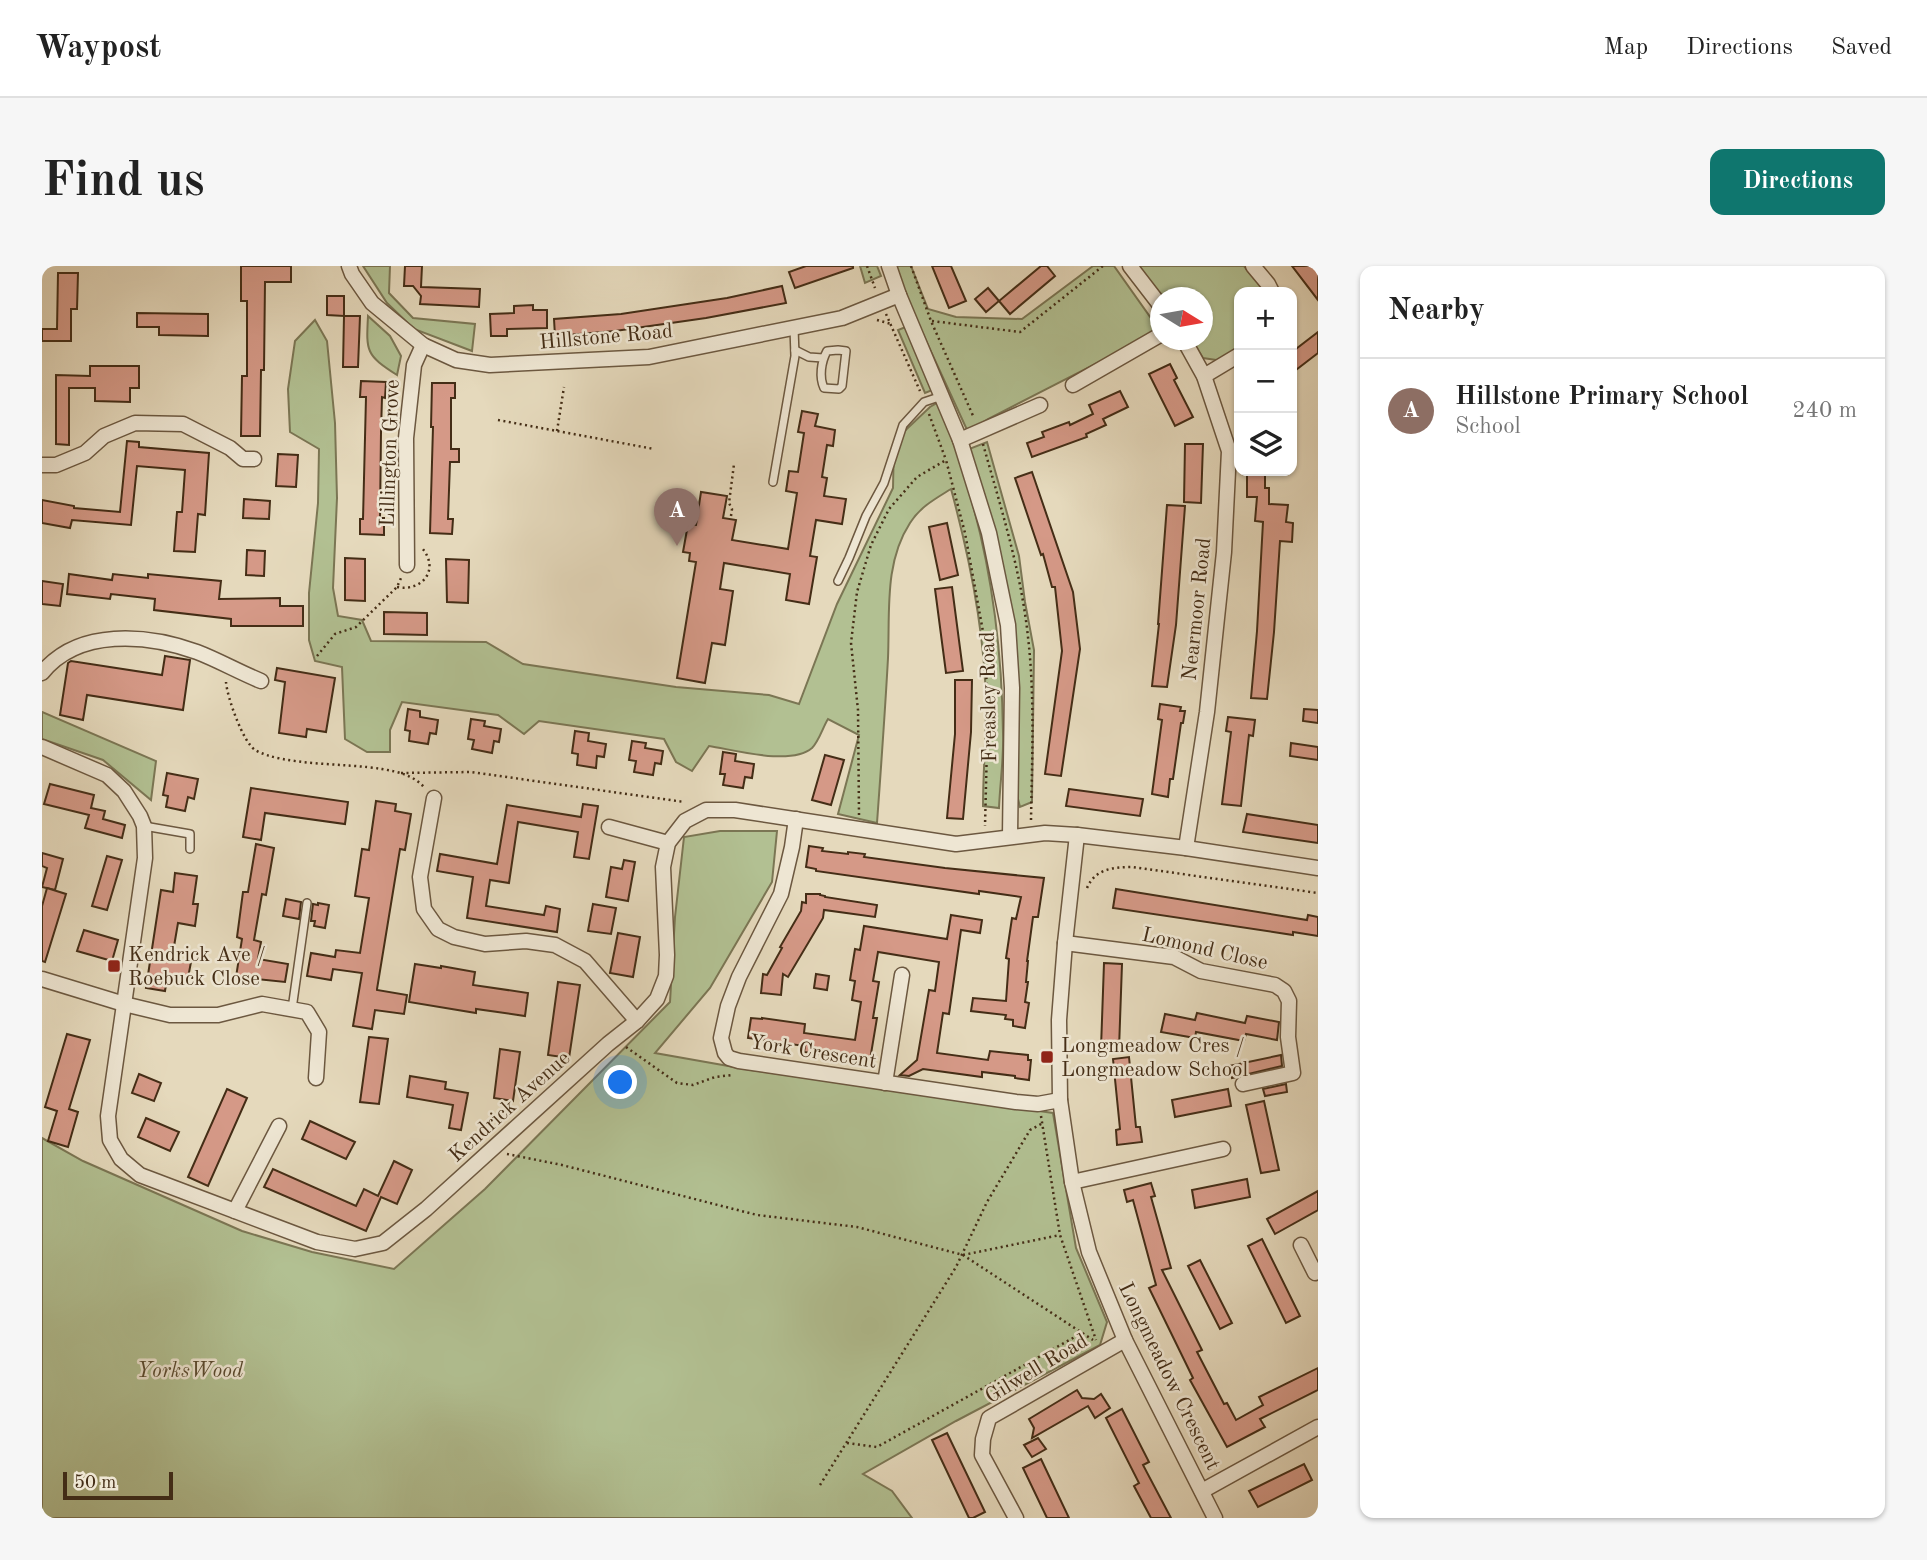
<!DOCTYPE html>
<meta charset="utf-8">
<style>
body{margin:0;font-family:"Old Standard TT",serif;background:#f6f6f6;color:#222}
.controls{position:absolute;right:21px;top:21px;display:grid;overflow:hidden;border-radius:14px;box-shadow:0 2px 5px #0004}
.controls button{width:63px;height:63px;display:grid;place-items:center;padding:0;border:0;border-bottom:2px solid #e0e0e0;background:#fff;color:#222;font:35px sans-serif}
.compass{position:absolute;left:1108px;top:21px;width:63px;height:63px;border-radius:50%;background:#fff;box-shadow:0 2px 5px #0004;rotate:101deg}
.scale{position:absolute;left:21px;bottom:18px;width:110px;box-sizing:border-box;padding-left:7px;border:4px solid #442d16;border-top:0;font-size:19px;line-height:24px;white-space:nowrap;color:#442d16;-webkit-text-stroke:5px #eee6d3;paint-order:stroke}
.you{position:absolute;left:579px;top:817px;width:24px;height:24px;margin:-18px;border:5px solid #fff;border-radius:50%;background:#1a73e8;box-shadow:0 0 0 10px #1a73e833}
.badge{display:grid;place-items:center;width:46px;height:46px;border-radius:50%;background:#0f766e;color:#fff;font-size:23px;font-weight:700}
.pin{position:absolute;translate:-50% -58px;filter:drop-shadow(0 2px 4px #0008)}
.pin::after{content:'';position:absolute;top:37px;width:24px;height:21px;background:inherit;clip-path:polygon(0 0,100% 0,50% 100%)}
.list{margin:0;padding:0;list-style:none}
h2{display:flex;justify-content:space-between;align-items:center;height:91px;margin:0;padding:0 28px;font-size:30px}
h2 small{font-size:23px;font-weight:400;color:#767676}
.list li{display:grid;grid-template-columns:46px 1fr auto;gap:21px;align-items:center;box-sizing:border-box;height:105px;padding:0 28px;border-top:2px solid #e0e0e0}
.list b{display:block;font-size:26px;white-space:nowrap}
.list p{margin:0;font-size:23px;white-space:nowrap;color:#767676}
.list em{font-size:23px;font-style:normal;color:#767676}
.icon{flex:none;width:38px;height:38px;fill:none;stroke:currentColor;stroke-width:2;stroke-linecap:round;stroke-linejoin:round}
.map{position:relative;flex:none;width:1276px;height:1252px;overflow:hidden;border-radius:14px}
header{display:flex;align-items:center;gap:42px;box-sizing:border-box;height:98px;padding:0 35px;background:#fff;border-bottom:2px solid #e0e0e0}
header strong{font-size:33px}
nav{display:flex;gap:38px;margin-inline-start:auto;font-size:24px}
.intro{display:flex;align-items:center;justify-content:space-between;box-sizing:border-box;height:168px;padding:0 42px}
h1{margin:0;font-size:49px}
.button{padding:18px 32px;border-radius:14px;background:#0f766e;color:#fff;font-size:24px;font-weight:700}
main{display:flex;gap:42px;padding:0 42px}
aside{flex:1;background:#fff;border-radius:14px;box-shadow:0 2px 5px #0004}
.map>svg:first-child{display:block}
.green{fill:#b2c092;stroke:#7b7654;stroke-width:2}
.building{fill:#d59987;stroke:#442d16;stroke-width:2}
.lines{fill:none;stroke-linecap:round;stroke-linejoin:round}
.service-casing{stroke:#6c5840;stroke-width:10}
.minor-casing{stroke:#6c5840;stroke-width:17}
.path{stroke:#442d16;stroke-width:2.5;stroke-dasharray:2 3.5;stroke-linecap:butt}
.service{stroke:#eee6d3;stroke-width:7}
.minor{stroke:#eee6d3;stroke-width:14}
.poi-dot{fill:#8f2418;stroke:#eee6d3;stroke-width:2.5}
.labels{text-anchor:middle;stroke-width:5;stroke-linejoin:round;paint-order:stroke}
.street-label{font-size:21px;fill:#442d16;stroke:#eee6d3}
.poi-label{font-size:21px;fill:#442d16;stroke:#eee6d3;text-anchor:start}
.park-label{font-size:21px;font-style:italic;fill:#5a4a2f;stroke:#eee6d3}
</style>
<header>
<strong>Waypost</strong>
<nav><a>Map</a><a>Directions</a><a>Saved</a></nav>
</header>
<div class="intro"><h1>Find us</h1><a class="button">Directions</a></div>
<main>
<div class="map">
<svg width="1276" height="1252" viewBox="0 0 1276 1252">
<rect width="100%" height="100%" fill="#e5d9bc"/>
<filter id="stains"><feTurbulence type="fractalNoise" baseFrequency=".00286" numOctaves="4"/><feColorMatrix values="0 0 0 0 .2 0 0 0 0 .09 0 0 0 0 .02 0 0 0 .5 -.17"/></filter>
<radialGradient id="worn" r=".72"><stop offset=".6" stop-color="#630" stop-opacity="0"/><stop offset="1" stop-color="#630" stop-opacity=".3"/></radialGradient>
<g class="green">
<path d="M321,0H348L347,27L371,52L433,58L430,85L372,63L345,37Z"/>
<path d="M818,0H835L839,10L823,17Z"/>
<path d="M854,0H869L886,43L914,51L980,53L1051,0H1072L1118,65L946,153L926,166L868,40Z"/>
<path d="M1094,0H1202L1224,26H1197V82L1181,95L1161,92L1150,74H1160V32L1120,31Z"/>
<path d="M326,50L348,70L359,90L355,109C324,89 324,86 326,50Z"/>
<path d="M273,54L285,75L293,157L295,232L291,322L296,350L320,354L329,375L444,376L481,398L634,421L727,429L757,438L795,338L851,222L852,175L888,141L895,137C907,161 915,186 923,212C949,295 960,380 961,467C962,491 958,517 957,542L941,540C941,507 944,473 944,439C943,367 928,293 909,223C893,233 878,241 868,257C842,297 848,346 846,392C843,447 839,502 835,557L796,548L817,469L786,453C781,461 777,475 770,482C749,500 693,484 667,480L650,505L634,496L622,473L497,455L482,468L456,449L360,436L348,464V486H325L303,473L300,401L273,395L267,374V327L276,237L277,183L248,166L246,123L253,75Z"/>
<path d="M866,60L893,123L883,127L856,64Z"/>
<path d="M945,176L977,290L983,336L992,384L990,536L978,541L976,533L973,369L927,183Z"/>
<path d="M0,446L114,495L109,534L61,494L0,473Z"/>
<path d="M678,565H735L730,616L668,722L613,787L709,804L1011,847L1034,982L1065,1056L1058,1079L914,1155L821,1208L850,1225L870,1252H0V872L41,895L200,965L270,986L352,1003L443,923L628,736L633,651L642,571Z"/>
</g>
<g class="building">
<path d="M199,0H249V16H223L222,104H219L218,170H199L200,110H205V35H199Z"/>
<path d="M363,0H380L379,21L438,23L437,41L378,38L379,30L371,20H362Z"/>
<path d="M764,0H811V2L753,22L747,6Z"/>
<path d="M890,0H909L924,35L907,42Z"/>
<path d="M999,0H1005L1013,10L968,48L957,35Z"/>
<path d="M1250,0H1276V34Z"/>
<path d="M16,7H36L35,43H29V75H0V63H15Z"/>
<path d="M740,20L744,37L664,52L573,65L513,70L512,53L579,48L685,32Z"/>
<path d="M946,22L957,35L944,46L933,33Z"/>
<path d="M285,30H302V50L285,49Z"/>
<path d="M491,39V44H505V62L465,63V70H449L448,48L472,47V40Z"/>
<path d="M95,47L166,48V70L117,69V61H95Z"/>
<path d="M302,50H318L316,101H301Z"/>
<path d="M1276,66V87L1250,107V86Z"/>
<path d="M1128,98L1135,112L1132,114L1151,151L1133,160L1107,108Z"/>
<path d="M48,100H97V122H88V136L53,135V122H27V179L14,178V109L48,110Z"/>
<path d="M319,115L344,116L343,132L340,131L339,166L338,252H342V269L318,268V253H321L324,131H318Z"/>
<path d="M390,117H413V132H409V183H417V196H408L406,253H411L410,268L388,267L391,161H389Z"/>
<path d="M1078,125L1086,141L1061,153L1064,159L1044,168L1045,171L990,191L985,177L1002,171L1000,166L1027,156L1028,159L1051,148L1047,139Z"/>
<path d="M760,145L776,148L773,160L793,164L791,180L785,179L780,211L785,212L782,230L804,233L800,258L774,254L768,290L775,291L767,338L744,334L748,308L682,297L678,323L691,325L683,379L670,377L663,417L635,412L654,296L647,295L648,287L641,286L646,258L654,259L659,226L685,230L681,252L694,254L690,274L746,283L755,227L744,225L747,205L756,206L762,167L756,166Z"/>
<path d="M85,175L97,176V181L167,187L163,249L156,248L153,286L132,285L135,246H140L143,204L95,200L89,259L30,254L28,262L0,257V234L32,240V242L78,246Z"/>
<path d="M1143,178H1161L1159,237L1142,236Z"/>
<path d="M236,188L256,189L254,221L234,220Z"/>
<path d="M1205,205H1223V222H1227V238L1246,239L1244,256L1251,257L1250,276L1238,275L1232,366L1225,433L1209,432L1215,365L1221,256L1213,255L1215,231H1205Z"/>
<path d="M990,206L1031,326L1038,383L1019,510L1003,508L1020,385L1013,321H1010L1001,288L999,289L973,212Z"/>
<path d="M202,233L228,235L227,253L201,252Z"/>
<path d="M1125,239L1143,240L1134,359L1125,421L1110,420L1117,358H1116Z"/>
<path d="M905,257L916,309L898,314L887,261Z"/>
<path d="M205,284L223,285L222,310L204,309Z"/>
<path d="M303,292L323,293V335L303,334Z"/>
<path d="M404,293L427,294L426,337L405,336Z"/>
<path d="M27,308L70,314L71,308L106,312V308L179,315L177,333L238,332V340H261V360H189V353L112,344L113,333L69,328L68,333L25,328Z"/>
<path d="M0,315L21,318L18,340L0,338Z"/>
<path d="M910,321L921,405L904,407L893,323Z"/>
<path d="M342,346L385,347V369L342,368Z"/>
<path d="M123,390L148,394L141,444L45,429L41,454L18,449L26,397L29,395L120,409Z"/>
<path d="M235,402L293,412L284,466L265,463L264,471L237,467L243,416L233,414Z"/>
<path d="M913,414H930L929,466L921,553L905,552L913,468Z"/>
<path d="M1118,438L1139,441L1138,445H1143L1141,457H1139L1131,513H1128L1126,531L1110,528L1120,454L1116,453Z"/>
<path d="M366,443L378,445V451L396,454L394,468L388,467L386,478L367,475L368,465L363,464Z"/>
<path d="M1262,443L1276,444V457L1261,455Z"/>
<path d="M1186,451L1213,454L1211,470L1207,469L1199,540L1180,538L1189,466L1184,465Z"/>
<path d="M429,453L443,455L442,460L459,463L457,476L452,475L450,487L430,483L432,474L426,473Z"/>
<path d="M533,465L547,467L546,475L564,478L562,491L555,490L554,502L535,499L536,488L530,487Z"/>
<path d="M590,475L604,477L603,482L621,485L619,498L613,497L611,509L592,506L594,495L587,494Z"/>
<path d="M1249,477L1276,481V494L1248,490Z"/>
<path d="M681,486L694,488L693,495L712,498L710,512L703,511L701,522L681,519L683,508H678Z"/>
<path d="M783,489L802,494L789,539L770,534Z"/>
<path d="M125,507L156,513L152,533L146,531L143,545L124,541L126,530L121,529Z"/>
<path d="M8,518L52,529L49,542L63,545L61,553L83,559L80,572L43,562L47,549L2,538Z"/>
<path d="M209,522L306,536L303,558L223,547L219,574L201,571Z"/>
<path d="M1027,523L1101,533L1098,550L1024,540Z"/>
<path d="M334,535L354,538L353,545L369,548L363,584L358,583L335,723V724L365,729L362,748L333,744L330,763L311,760L320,707L291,703L289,714L265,710L269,687L293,691L294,684L318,687L327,632L313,630L320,583L327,584Z"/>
<path d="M541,538L556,540L547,593L532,591L536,566L476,556L467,617L448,614L444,640L502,649L504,640L518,643L515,666L425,652L431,611L395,605L398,588L455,598L465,539L539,551Z"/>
<path d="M1205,548L1276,559V577L1201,566Z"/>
<path d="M214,578L232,582L224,629L220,628L212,674L219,676L216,693L246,698L243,716L194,711L200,673L195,671L201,626H206Z"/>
<path d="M767,580L781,582L780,585L806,588V586L823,588L822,591L903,602L1002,612L996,651H991L985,695H986L984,716H986L983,736L987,737L983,762L971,760V754L963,753L964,749L929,745L931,732L964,735L967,693L964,692L970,652L974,653L979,631L937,625V628L774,605V603L764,601Z"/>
<path d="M0,587L21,593L13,624L0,621L5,602L0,600Z"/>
<path d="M65,590L80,594L65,644L50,640Z"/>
<path d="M582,594L593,596L586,635L564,631L569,601L580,603Z"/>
<path d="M133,607L155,610L151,638H156L153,660L136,657L130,692L149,696L145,717L125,713L123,725L104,722L119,624L131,626Z"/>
<path d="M5,622L24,628L3,696L0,695V640Z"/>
<path d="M1074,623L1265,654L1266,649L1276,651V670L1251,666V669L1071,642Z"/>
<path d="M764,628H778V629L783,630V631L835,639L833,651L782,644L781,652L746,711L741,708L739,729L719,727L721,708L725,709L740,682L738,681L759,645L760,636L764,637Z"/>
<path d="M244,633L259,636L257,653L241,650Z"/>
<path d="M276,637L287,639L283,662L272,660L273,655H269L271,638L276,639Z"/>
<path d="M551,638L574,642L569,668L546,665Z"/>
<path d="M909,649L940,654L938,667L919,664L907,748L901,747L895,787L946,794L948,785L986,789V794H989L987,814L973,812V810L940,806V811L881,803L867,810L858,809L875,794L887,724L893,725L897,696L836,686L831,715L837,716L831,752H835L828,794L762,786L763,780L706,772L709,752L720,753V752L763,758L762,767L813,774L819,736L810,734L813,715L808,714L813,683L818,684L822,660L905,673Z"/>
<path d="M42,664L76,674L70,695L35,685Z"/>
<path d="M576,667L598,671L591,711L568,707Z"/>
<path d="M1062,697L1080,698L1077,783L1059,782Z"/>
<path d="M373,698L399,702V700L433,706L431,719L486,727L483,750L434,743V747L367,736Z"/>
<path d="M774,708L787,710L785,724L772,722Z"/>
<path d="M516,716L538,719L527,792L506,789Z"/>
<path d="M1155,747L1203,757L1205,750L1237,756L1235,774L1204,768L1202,775L1154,766L1153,772L1119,766L1123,748L1153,754Z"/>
<path d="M25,768L48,774L27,843L36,846L26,881L6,875L15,845L3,841Z"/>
<path d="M327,771L346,773L337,838L318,836Z"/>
<path d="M458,783L478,786L471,835L452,832Z"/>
<path d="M1239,789L1240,800L1190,812L1187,800Z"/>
<path d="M1087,791L1094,861H1098L1100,876L1075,879L1074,864L1078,863L1071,793Z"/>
<path d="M97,808L119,817L112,835L90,827Z"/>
<path d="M368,810L404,816L403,823L426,827L419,864L407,862L411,839L365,831Z"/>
<path d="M1244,818L1245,826L1223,830L1221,823Z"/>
<path d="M185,823L205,832L166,920L146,911Z"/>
<path d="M1186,823L1189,840L1133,851L1130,834Z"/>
<path d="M1222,835L1237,904L1219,907L1204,839Z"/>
<path d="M104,852L137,866L128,885L96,871Z"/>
<path d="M268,855L313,876L304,893L260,873Z"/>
<path d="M352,895L370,904L355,938L339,931L324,965L222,921L231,903L314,940L322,923L336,930Z"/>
<path d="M1205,913L1208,931L1153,942L1150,924Z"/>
<path d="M1109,917L1113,930L1109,931L1129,1002L1120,1004L1160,1084L1155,1086L1182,1138L1185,1137L1194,1154L1221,1139L1217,1131L1276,1102V1124L1218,1153L1223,1161L1185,1181L1148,1114L1151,1112L1107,1022L1114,1019L1091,934L1085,936L1082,924Z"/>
<path d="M1276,925V944L1233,968L1225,953Z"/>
<path d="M1220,973L1258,1050L1244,1057L1206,980Z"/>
<path d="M1158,994L1190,1057L1178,1063L1146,1000Z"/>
<path d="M1035,1124L1040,1132L1052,1133L1059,1128L1068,1142L1053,1152L1046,1140L990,1172L992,1162L987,1153Z"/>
<path d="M1080,1143L1107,1196L1101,1199L1129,1252H1109L1092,1220L1097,1217L1064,1152Z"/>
<path d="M905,1167L943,1246L931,1252H927L890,1174Z"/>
<path d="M996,1172L1004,1183L990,1191L982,1179Z"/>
<path d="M999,1193L1027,1252H1005L981,1202Z"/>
<path d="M1262,1198L1270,1214L1216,1241L1207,1225Z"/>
</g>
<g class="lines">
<defs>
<g id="service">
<path d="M753,84L767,91L781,92"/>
<path d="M796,84L804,85L800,120L797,123L782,122C777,111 779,96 785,85Z"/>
<path d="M731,216L753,90L752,62"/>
<path d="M796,315L807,292L824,250L842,217L861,159L882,136L900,130"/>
<path d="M102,560L148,568V583"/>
<path d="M250,743L265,637"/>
</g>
<g id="minor">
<path d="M307,0L310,8L330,37L381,79L414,94L448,99L607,91L800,52L857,29"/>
<path d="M847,0L857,29L918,174L947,267L966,359L970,422L968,570"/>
<path d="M1088,0L1118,39"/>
<path d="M1211,0L1226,18L1230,26"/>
<path d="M1142,74L1162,110L1187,185L1182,286L1165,446L1144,582"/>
<path d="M1162,110L1197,89"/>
<path d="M1031,119L1118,69"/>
<path d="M918,174L998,139"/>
<path d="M0,199H14L43,187L62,170L93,157L141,158L188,182L201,193H212"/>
<path d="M365,299L364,172L372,99L381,79"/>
<path d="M0,407C36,362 105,368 155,386C176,394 197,406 219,415"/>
<path d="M0,481L65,509L82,525L98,550L102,560L103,592L66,850L68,874L79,893L98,909L275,976L313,983L341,977L384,943L566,778L595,755L615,733L624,710L625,689L621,601L626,577L643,555L664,544H693L914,578L1003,567L1035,569L1144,582L1276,602"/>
<path d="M392,532L378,611L382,643L396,663L412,671L443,678L484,675L513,679L543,695L595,755"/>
<path d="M754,553L750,581L739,628L697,711L686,740L679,772L683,787L687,792L697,795L974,836L996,838L1018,834"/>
<path d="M567,561L626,577"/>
<path d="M1035,569L1023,677L1017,754L1018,834L1030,916L1047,986L1083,1074L1173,1252"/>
<path d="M1023,677L1132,691L1159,705L1233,719L1242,725L1247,735L1246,771L1251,807L1201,818"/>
<path d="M0,713L82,738L128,749H176L220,738L265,746L277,766L274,812"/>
<path d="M843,817L860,709"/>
<path d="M1030,916L1181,883"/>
<path d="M193,945L237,860"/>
<path d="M1259,979L1273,1007L1276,1005"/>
<path d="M1160,1225L1276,1161"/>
<path d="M974,1252L940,1189L941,1173L947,1152L1083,1074"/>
</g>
</defs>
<use href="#service" class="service-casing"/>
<use href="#minor" class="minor-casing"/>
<g class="path">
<path d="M825,0L833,22"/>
<path d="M869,0L889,55L932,152"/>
<path d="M844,48L878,125"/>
<path d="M835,54L849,58"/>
<path d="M890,55L978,66L1061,0"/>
<path d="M887,148L904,194"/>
<path d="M456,154L612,183"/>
<path d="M515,165L522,121"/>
<path d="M941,178C959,242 979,305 986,371C993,432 990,494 989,554"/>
<path d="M689,250L690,243L687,237L692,198"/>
<path d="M355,321C381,326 398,303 380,282"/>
<path d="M275,390L293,368L314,361L355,321L359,312"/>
<path d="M184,416C185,431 201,476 213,484C241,500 305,497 340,503C357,506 371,509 383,522"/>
<path d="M359,507L429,506L642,536"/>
<path d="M817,549L816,444L809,377L815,326L829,279L847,243L875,211L904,194L923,267L942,371L946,439L943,560"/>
<path d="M1045,622C1053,603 1071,601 1090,601L1276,627"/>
<path d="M584,781L635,817L651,819L673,811L690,809"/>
<path d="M999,850L1018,969L1054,1074"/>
<path d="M465,888L520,899L715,949L815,961L921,989L1051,1074"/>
<path d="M921,989L1018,969"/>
<path d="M805,1177L835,1181L1040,1067"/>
<path d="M778,1219L914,1001L945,936L988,864L1001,857"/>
</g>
<use href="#service" class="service"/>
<use href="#minor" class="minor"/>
</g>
<g class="poi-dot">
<rect x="65" y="693" width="14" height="14" rx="3.5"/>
<rect x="998" y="784" width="14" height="14" rx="3.5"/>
</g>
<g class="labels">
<g class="street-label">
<text transform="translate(564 70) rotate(-5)" y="7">Hillstone Road</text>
<text transform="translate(347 187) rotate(-88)" y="7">Lillington Grove</text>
<text transform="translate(1154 343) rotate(-84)" y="7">Nearmoor Road</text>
<text transform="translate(946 431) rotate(-91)" y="7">Freasley Road</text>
<text transform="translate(1163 682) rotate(13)" y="7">Lomond Close</text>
<text transform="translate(771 785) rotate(9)" y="7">York Crescent</text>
<text transform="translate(467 840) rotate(-42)" y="7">Kendrick Avenue</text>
<text transform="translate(994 1102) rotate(-31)" y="7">Gilwell Road</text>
<text transform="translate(1128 1110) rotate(64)" y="7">Longmeadow Crescent</text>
</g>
<g class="poi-label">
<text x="86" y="695">Kendrick Ave /<tspan x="86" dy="24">Roebuck Close</tspan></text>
<text x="1019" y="786">Longmeadow Cres /<tspan x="1019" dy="24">Longmeadow School</tspan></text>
</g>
<g class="park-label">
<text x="148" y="1111">YorksWood</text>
</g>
</g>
<rect width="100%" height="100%" filter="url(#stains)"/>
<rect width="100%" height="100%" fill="url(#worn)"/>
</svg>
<div class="controls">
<button>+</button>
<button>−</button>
<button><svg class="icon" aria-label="layers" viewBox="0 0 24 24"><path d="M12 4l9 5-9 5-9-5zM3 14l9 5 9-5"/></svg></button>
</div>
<svg class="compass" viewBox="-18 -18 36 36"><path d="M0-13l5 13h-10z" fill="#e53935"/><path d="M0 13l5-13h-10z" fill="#767676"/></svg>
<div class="scale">50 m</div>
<div class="you"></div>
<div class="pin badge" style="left:635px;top:280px;background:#8d6e63">A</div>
</div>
<aside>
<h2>Nearby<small></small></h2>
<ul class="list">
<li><span class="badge" style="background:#8d6e63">A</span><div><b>Hillstone Primary School</b><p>School</p></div><em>240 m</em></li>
</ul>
</aside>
</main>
